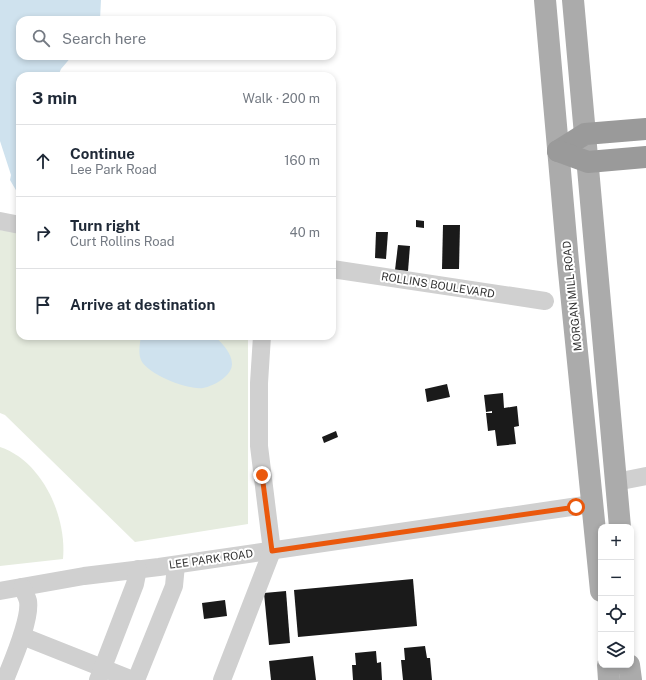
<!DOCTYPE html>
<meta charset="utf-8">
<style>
body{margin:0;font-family:"Public Sans",sans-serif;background:#f2f2f3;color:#1f2937}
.controls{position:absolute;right:12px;bottom:12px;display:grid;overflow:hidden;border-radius:8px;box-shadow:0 2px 6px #0003}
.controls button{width:36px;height:36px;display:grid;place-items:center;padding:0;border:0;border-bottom:1px solid #e0e1e3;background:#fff;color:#1f2937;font:20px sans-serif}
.stop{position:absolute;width:12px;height:12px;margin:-9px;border:3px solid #ea580c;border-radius:50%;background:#fff}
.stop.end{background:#ea580c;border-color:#fff;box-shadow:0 1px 4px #0008}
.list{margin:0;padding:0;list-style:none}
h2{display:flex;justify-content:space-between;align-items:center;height:52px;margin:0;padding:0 16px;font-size:17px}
h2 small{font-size:13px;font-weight:400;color:#747a83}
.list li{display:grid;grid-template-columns:26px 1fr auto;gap:12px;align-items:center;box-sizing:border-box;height:72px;padding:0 16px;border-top:1px solid #e0e1e3}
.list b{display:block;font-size:15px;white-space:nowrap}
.list p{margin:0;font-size:13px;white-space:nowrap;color:#747a83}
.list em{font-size:13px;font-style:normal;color:#747a83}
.icon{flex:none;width:22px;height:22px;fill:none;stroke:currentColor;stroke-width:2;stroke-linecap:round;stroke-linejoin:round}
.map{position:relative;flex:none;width:646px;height:680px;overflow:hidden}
.search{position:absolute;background:#fff;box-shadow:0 2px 6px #0003;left:16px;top:16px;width:320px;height:44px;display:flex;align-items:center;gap:10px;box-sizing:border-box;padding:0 14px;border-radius:12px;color:#747a83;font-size:15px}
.panel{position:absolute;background:#fff;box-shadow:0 2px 6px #0003;left:16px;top:72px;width:320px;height:268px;border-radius:12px}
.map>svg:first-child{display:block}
.green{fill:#e6ecdf}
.water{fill:#cfe2ee}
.building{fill:#1a1a1a}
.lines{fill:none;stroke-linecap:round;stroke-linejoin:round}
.minor{stroke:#d0d0d0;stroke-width:18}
.major{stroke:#ababab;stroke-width:22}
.highway{stroke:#9a9a9a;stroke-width:22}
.route{stroke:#ea580c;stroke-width:5}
.labels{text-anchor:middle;stroke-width:4;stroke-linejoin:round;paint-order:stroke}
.street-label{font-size:11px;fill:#333;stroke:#fff}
</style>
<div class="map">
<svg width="646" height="680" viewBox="0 0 646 680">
<rect width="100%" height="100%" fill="#fff"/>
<g class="green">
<path d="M0,230L20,233V336H248V524L135,542L5,415L0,413Z"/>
<path d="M0,447C42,461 67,516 63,559L0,566Z"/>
</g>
<g class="water">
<path d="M0,0H101L100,20H20V56H72L61,69L58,76H20V197L10,180L11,175L0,141Z"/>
<path d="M141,336H214C222,343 232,353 232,364C232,376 214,386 203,388C188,390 148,375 141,360C138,353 140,343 141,336Z"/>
</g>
<g class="building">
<path d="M416,220L424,221V228L416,227Z"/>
<path d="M443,225H460L459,269H442Z"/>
<path d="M376,232H388L386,259L375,258Z"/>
<path d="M398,245L410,246L408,271L395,270Z"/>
<path d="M447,384L450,397L427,402L425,389Z"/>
<path d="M503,393L504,408L517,406L519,426L514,427L516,444L497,446L495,430L488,431L486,413H492V411L486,412L484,395Z"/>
<path d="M336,431L338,437L324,443L322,437Z"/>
<path d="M413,579L417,626L298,637L294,590Z"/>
<path d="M286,591L290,643L269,645L264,593Z"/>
<path d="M225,600L227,616L204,619L202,603Z"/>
<path d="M425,646L427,658H430L432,680H403L401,660H405L404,648Z"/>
<path d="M376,651L377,663L381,662L382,680H353L352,665H356L355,653Z"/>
<path d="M313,656L316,680H271L269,661Z"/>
</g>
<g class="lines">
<g class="minor">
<path d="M0,221L20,225"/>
<path d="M332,269L545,301"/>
<path d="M616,482L646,476"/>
<path d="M0,591L84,576L159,567L592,504"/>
<path d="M22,636L133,680"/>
<path d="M5,680C12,662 31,620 28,601C27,597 24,591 22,587"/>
<path d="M98,680L135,584L138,569"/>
<path d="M136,680L174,586L176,565"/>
<path d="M222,680L272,551L259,446V383L262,336"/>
</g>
<g class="major">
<path d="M545,0L568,262L601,591"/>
<path d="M573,0L620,527"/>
<path d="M608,665L609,680"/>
<path d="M629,665L631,680"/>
</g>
<g class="highway">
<path d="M558,151L585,134L646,129"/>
<path d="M558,151L588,162L646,157"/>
</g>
</g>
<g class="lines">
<path class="route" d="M262,475L272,551L576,507"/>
</g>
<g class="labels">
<g class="street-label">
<text transform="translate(438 285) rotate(9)" y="4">ROLLINS BOULEVARD</text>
<text transform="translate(572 296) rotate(-96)" y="4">MORGAN MILL ROAD</text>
<text transform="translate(211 559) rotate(-8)" y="4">LEE PARK ROAD</text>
</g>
</g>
</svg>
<div class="controls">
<button>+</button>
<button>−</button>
<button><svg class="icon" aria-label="locate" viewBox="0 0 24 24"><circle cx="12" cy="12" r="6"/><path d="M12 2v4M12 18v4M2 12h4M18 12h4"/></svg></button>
<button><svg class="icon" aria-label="layers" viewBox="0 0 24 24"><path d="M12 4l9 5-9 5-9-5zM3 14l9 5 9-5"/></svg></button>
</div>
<div class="stop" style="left:576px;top:507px"></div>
<div class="stop end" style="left:262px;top:475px"></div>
<div class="search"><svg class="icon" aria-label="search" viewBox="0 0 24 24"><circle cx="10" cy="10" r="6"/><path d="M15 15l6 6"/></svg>Search here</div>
<section class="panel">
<h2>3 min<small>Walk · 200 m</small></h2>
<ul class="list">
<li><svg class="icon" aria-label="ahead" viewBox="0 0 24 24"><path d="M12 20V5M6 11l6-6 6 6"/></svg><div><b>Continue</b><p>Lee Park Road</p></div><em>160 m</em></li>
<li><svg class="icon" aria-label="right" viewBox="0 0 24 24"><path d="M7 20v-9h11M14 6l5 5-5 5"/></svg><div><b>Turn right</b><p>Curt Rollins Road</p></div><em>40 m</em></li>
<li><svg class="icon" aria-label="arrive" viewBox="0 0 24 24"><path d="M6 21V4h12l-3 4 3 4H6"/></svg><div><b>Arrive at destination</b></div></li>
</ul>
</section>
</div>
